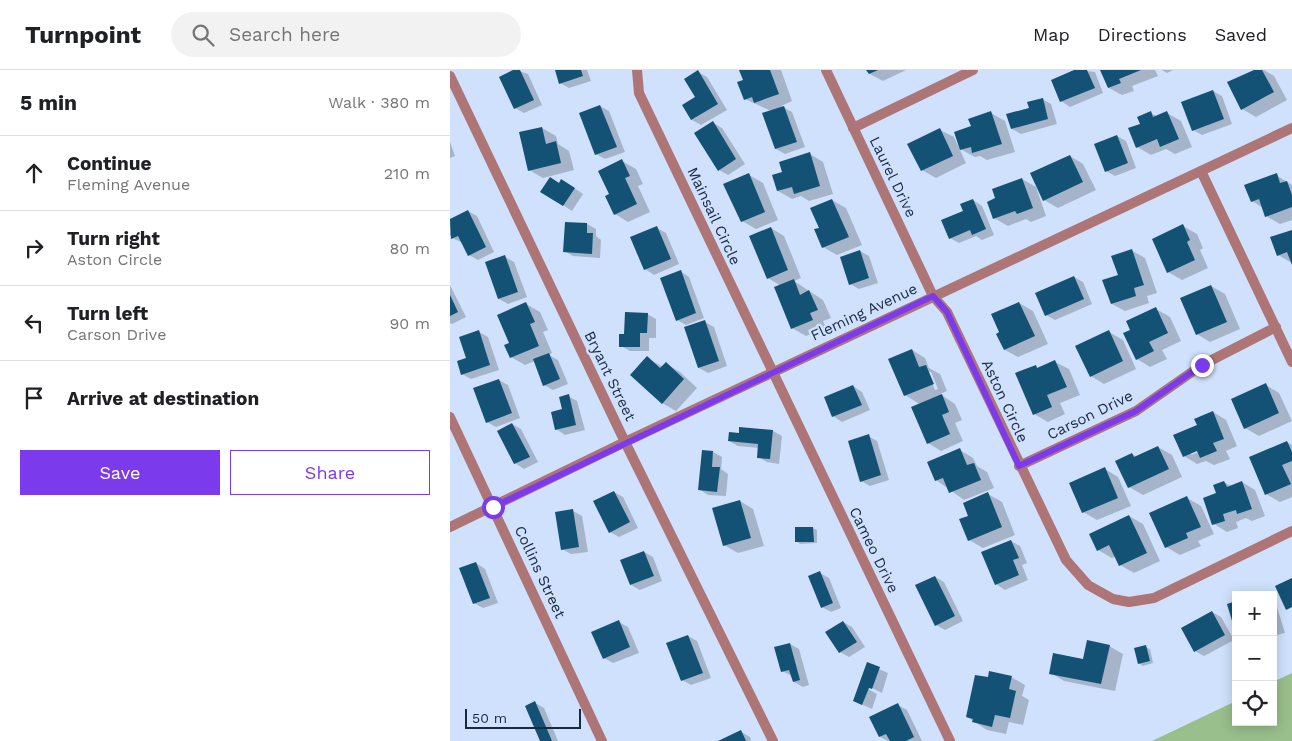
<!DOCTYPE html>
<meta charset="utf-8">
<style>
body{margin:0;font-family:"Work Sans",sans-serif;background:#f2f2f2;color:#202124}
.controls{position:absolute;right:15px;bottom:15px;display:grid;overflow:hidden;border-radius:0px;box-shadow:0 2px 12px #0003}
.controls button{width:45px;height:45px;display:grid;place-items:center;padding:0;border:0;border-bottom:1px solid #e0e0e0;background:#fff;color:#202124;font:25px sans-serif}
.scale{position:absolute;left:15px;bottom:12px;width:116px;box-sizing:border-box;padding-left:5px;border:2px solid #182942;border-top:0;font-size:14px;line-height:18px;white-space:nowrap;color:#182942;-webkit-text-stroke:4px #cfe1fc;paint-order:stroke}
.stop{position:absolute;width:15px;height:15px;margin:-11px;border:4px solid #7c3aed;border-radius:50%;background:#fff}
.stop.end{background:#7c3aed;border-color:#fff;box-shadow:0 1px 5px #0008}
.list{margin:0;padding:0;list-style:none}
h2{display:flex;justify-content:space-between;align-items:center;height:65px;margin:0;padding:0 20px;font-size:21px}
h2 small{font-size:16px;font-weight:400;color:#757577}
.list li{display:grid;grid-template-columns:32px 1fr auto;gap:15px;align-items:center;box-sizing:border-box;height:75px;padding:0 20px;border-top:1px solid #e0e0e0}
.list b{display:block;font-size:19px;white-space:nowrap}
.list p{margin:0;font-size:16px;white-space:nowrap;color:#757577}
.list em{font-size:16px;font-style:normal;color:#757577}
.actions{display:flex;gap:10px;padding:15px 20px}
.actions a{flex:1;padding:11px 0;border:1px solid #7c3aed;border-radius:0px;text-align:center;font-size:18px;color:#7c3aed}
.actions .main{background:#7c3aed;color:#fff}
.icon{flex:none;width:28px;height:28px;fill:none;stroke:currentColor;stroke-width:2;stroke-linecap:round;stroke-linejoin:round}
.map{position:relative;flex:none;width:842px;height:671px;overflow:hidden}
header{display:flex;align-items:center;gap:30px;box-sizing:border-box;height:70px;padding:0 25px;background:#fff;border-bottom:1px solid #e0e0e0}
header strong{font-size:24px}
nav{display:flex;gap:28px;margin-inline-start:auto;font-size:18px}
.search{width:350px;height:45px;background:#f2f2f2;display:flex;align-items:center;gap:12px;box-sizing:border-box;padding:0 18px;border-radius:28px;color:#757577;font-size:19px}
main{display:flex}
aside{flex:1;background:#fff}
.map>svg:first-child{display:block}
.green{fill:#99bf8c}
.shadow{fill:#0003;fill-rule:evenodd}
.building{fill:#135274}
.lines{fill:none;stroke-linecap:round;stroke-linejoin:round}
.minor{stroke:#ae7576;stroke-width:10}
.tertiary{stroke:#ae7576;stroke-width:10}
.route{stroke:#7c3aed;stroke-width:6}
.labels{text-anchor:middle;stroke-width:5;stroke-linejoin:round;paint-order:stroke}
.street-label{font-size:15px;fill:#182942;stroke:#cfe1fc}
</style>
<header>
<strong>Turnpoint</strong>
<div class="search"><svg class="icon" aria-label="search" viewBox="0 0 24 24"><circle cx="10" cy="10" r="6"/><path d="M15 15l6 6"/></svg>Search here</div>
<nav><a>Map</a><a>Directions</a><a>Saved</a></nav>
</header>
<main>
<aside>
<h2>5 min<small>Walk · 380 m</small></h2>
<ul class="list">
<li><svg class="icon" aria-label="ahead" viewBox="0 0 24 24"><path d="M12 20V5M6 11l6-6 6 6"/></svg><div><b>Continue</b><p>Fleming Avenue</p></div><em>210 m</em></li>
<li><svg class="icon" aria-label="right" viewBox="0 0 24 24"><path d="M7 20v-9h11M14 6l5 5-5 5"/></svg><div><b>Turn right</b><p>Aston Circle</p></div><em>80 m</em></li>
<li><svg class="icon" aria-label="left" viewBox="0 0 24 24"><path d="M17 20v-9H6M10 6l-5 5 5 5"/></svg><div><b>Turn left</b><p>Carson Drive</p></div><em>90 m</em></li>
<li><svg class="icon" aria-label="arrive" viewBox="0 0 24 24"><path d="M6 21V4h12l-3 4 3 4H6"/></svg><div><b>Arrive at destination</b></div></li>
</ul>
<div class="actions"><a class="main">Save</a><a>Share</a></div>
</aside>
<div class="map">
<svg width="842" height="671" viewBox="0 0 842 671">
<rect width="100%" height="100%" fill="#cfe1fc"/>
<path class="green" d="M842,603V671H702L786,631V652H823V612Z"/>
<g class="shadow">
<path d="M66,0L78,4L92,35L74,43L65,38Z"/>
<path d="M106,0H137L141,11L119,18L110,13Z"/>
<path d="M290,0H331L342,31L331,36L342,42L355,77L335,84L326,79L321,41L295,29L294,10Z"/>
<path d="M418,0H456L433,11L420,4Z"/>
<path d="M628,0L645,2L653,23L620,37L611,31Z"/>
<path d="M652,0H705L708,6L682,16L684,21L672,25L659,18Z"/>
<path d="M712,0H723L717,3Z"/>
<path d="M806,0H814L824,6L837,30L806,47L792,39Z"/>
<path d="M248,2L257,7L277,40L251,55L242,50L234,35L247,28Z"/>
<path d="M763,21L772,26L782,54L752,65L743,60Z"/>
<path d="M592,29L601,34L607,54L571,64L562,59Z"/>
<path d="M150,36L159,41L175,82L155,89L146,84Z"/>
<path d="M541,43L555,51L565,82L537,90L530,86L525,87L510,79L523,57Z"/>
<path d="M701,43L708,47L717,43L731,51L742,77L725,84L716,79L701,85L687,77L692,54Z"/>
<path d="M263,53L272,58L295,94L278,105L269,100Z"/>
<path d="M92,58L106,66L108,74L119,81L124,100L93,108L79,100Z"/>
<path d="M490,60L504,67L516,93L486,108L472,100Z"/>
<path d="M667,66L676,71L686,98L665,106L656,101Z"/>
<path d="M0,72L5,86L0,88Z"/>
<path d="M360,84L373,92L383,124L359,131L351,126L342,129L328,121L334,103Z"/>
<path d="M620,86L633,94L646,120L608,138L594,130Z"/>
<path d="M172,91L186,99L193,114L188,116L200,142L178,152L165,144L160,125Z"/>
<path d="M299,105L313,113L328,150L306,159L292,151Z"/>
<path d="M826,105L842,115V150L830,154L816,146L813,138L802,131Z"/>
<path d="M572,109L586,117L596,146L581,152L576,149L558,156L544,148L547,129Z"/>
<path d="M110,114L121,116L133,124L122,141L113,135Z"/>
<path d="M382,130L396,138L412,175L387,185L373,177L366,160L370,158Z"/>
<path d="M523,130L532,136L544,165L532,170L526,166L509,173L500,168Z"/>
<path d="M18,141L27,146L44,182L28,190L19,185L13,173L2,168L0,165V150Z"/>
<path d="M137,154L146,159V166L151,170L150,188L123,186L114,181Z"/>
<path d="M733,156L747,164L753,178L750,180L758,198L732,210L718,202Z"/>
<path d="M207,158L216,163L229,194L204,205L195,199Z"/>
<path d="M321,158L334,166L351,208L344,211L373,230L381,248L373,251L376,258L356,266L342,258L331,216L318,208Z"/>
<path d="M842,161V193L828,185Z"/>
<path d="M681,180L695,188L707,223L697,226L699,233L675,241L662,234L670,206Z"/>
<path d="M410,181L419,186L428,213L409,219L400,214Z"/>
<path d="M55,187L64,192L77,227L58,234L49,229L37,193Z"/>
<path d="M230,201L239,207L254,248L236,255L227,250Z"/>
<path d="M624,207L633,212L642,234L605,250L596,245Z"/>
<path d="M0,215L16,247L2,254L0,253Z"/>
<path d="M761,216L775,224L790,259L760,272L747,264Z"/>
<path d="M569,233L583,241L598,274L568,287L555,280Z"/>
<path d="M76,234L90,242L98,260L93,262L102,283L99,285L108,290L118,314L103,320L94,315L85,291L75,295L61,287L60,274Z"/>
<path d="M706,239L720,247L731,271L712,280L717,289L700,297L687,289L682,261Z"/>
<path d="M197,244L206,249V268H199V281H180L171,276L176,266Z"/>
<path d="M255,252L264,257L277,296L258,303L249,298Z"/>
<path d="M29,262L38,267L49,300L21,309L12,304Z"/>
<path d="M659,262L673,270L686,299L654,314L641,306Z"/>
<path d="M462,280L475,288L479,298L490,304L497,321L490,324L505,334L512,350L505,353L513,371L491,381L478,373L471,335L455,325ZM478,302H481L488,319L485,320Z"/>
<path d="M197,288L213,297L216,294L230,302L247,318L226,341L212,333Z"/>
<path d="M605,292L619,299L630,325L610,333L615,344L598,352L584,344L585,296L589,299Z"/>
<path d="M49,310L58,315L70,348L46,357L37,352Z"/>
<path d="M816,315L829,323L842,351L809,366L795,358Z"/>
<path d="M403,316L412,322L420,340L392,352L383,346Z"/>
<path d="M118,326L127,331L135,360L115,365L106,359Z"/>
<path d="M763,342L776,350L787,376L776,381L780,389L764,395L756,391L747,394L734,386L748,356ZM752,378L753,380L741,385V383Z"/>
<path d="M62,354L71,359L88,392L74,399L65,393L48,361Z"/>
<path d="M323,361L332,366L329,394L317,392L308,387L309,378L288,376L279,371L290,364Z"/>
<path d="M418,366L427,371L439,410L420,416L411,411Z"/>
<path d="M837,372L842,375V427L830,432L816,424Z"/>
<path d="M708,377L722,385L732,407L693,425L679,417L682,384L687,387Z"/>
<path d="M510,380L523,388L527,396L537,402L544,418L514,430L486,410Z"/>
<path d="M263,382L272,387L271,399L278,404L276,426L258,425L249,419Z"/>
<path d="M655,399L668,407L681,436L647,450L633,442Z"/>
<path d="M774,412L781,416L792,412L805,420L815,446L802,451L796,448L786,452L788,458L777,462L764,454L768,424Z"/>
<path d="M164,422L173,427L188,458L169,467L160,462Z"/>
<path d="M538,424L552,432L565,465L533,478L519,470L511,450L519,446Z"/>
<path d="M737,428L751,436L764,464L748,471L751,476L730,485L716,477Z"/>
<path d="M290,431L303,439L314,476L288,483L274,475Z"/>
<path d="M123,441L132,446L138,482L121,484L112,479Z"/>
<path d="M679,446L693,454L710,491L684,503L670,495L666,486L662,488L648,480Z"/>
<path d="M363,458L367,460V473L350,474L346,471Z"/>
<path d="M561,471L570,476L577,493L572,495L578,510L555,520L546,514Z"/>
<path d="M194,482L203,487L212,511L190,520L181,515Z"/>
<path d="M26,493L35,499L48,533L33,538L24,533Z"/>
<path d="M370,503L379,508L391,538L381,542L372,537Z"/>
<path d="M485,507L494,512L513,551L495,560L486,555Z"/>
<path d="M823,533L826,534L835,563L823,566Z"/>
<path d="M762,542L771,547L784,570L754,586L745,581Z"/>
<path d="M169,552L178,557L189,583L163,593L154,588Z"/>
<path d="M393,552L402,557L415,577L399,587L390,582Z"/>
<path d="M238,566L247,571L261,608L241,615L232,610Z"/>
<path d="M340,574L349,579L359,615L353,617L344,612L342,606L332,601Z"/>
<path d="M659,576L673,584L665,621L614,611L601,603L634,590Z"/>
<path d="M695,577L700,579L703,593L693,596L689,593Z"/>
<path d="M417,594L438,603L432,623L418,616V619L427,624L422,639L404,631Z"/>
<path d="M561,607L575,615L572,626L579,630L573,655L559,652L556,664L537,660L517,647L538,609Z"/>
<path d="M85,633L94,638L108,671H92Z"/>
<path d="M448,635L457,640L472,671H438L430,667Z"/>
<path d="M291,662L300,667L301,671H271Z"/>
</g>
<g class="building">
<path d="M63,0H70L84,30L64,39L49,7Z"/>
<path d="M105,0H131L133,6L109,14Z"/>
<path d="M248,0L268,34L241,50L232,35L245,27L234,9Z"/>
<path d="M289,0H320L329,24L304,33L302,27L294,30L287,12L293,10Z"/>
<path d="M416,0H428L419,4Z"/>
<path d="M624,0H637L645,18L610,32L601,10Z"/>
<path d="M650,0H691L669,9L671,13L658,18Z"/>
<path d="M804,0H812L824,22L791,40L777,12Z"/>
<path d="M763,20L774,49L742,61L731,32Z"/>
<path d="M593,28L598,49L561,59L556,44L579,38L577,32Z"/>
<path d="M150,35L167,77L145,85L129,43Z"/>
<path d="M334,36L347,72L325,79L312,43Z"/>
<path d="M541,41L552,74L522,83L521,77L510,80L504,62L521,56L518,49Z"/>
<path d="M701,41L703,47L717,41L729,69L710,77L707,69L686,78L678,58L690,54L687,47Z"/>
<path d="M263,51L286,89L268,101L244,63Z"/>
<path d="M92,57L96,74L106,71L111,93L78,101L69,62Z"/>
<path d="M490,58L503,86L471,101L457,74Z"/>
<path d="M667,65L678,93L655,102L644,74Z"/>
<path d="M360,82L370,116L344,124L342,117L327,121L322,105L332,102L329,92Z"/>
<path d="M620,85L633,112L593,131L580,103Z"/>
<path d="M172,89L180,106L175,108L187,134L164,145L155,126L159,124L148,101Z"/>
<path d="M299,103L315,142L291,152L273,114Z"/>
<path d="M827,103L830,113L837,111L842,125V137L815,147L809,129L801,132L794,115Z"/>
<path d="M100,107L109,113L111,109L125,118L113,136L90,122Z"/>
<path d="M572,108L583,138L567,144L565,141L543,149L537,132L545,128L542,119Z"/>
<path d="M382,129L399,167L372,178L364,159L369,158L360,138Z"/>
<path d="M523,129L536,159L522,165L520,160L499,169L491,150L513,141L510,134Z"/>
<path d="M18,140L36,177L18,186L8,166L1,169L0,149Z"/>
<path d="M115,152L137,153V163H143L142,184L113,182Z"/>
<path d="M733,154L740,170L737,172L745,190L717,203L702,169Z"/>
<path d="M207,156L221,189L194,200L180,167Z"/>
<path d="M321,157L338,200L317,209L299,166Z"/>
<path d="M842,160V195L837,182L827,186L820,167Z"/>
<path d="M682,179L694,215L684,218L686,226L661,234L652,210L668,205L661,186Z"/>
<path d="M410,180L419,208L399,215L390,187Z"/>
<path d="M55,185L68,222L48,229L35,192Z"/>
<path d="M231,200L246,243L226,251L210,208Z"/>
<path d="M624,206L634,229L595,246L585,223Z"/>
<path d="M344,209L350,225L359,220L368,240L360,243L363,250L341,259L324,217Z"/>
<path d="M761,215L777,252L746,265L730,228Z"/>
<path d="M0,225L8,242L0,246Z"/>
<path d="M76,232L85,252L80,254L89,276L60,288L54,275L59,273L47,245Z"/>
<path d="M569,232L585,266L554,280L546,264L549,262L541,244Z"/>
<path d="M706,237L718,263L699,272L704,281L686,290L673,263L680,260L676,251Z"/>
<path d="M175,242L198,243L197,263H190V277H169V264H174Z"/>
<path d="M255,250L269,291L248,298L234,257Z"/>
<path d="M29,260L40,295L11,305L7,291L16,288L9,267Z"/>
<path d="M659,260L673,291L640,307L625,276Z"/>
<path d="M462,279L469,297L476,295L484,314L454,326L438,289Z"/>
<path d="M99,283L110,309L93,316L83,289Z"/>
<path d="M197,286L210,298L216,292L234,309L212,334L180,305Z"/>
<path d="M605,290L617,317L597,325L602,337L583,345L565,303L586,295L587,298Z"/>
<path d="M49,309L62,343L36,353L23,318Z"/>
<path d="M816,313L829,343L794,359L781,329Z"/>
<path d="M403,315L412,335L382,347L374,327Z"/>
<path d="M119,324L126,355L105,360L101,342L112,339L109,327Z"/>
<path d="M492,324L499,342L492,345L500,364L477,374L461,337Z"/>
<path d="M763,341L774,369L763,373L767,381L750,388L747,381L733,387L723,365L747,355L744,349Z"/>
<path d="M62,353L80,387L64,394L47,361Z"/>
<path d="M289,357L323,360L320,389L307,388L308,374L278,371L279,362L289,363Z"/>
<path d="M419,364L431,405L410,412L398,371Z"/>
<path d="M837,371L842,382V391L832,395L841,414L815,425L799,387Z"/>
<path d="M708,376L719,399L678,418L665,391L682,383L684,387Z"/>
<path d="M510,378L517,395L524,393L531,410L499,423L493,408L485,411L477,392Z"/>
<path d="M252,380L263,381L262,397H270L267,422L248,420Z"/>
<path d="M655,397L668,428L632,443L619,413Z"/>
<path d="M774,411L777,417L792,411L802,439L787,444L786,440L773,444L775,451L762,455L753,428L766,423L763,415Z"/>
<path d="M164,421L180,452L159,463L143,431Z"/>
<path d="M538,422L552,457L518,471L509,449L518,446L513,433Z"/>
<path d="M737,426L751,457L736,463L738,468L715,478L699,443Z"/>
<path d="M290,430L301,468L273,476L262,438Z"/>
<path d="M123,439L129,477L111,480L105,442Z"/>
<path d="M679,445L697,483L669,496L659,475L647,481L639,464Z"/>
<path d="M345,457H363L364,472H345Z"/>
<path d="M561,470L569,488L563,490L569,505L545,515L531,482Z"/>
<path d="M194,481L204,506L180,515L170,490Z"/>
<path d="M26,492L40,528L23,534L9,498Z"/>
<path d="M370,501L383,533L371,538L358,506Z"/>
<path d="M485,506L505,546L485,556L465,515Z"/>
<path d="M842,508V537L836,540L825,516Z"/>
<path d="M786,531V561H785L777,534Z"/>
<path d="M762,541L775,565L744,582L731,558Z"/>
<path d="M169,550L180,577L153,589L141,562Z"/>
<path d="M393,551L407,572L389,583L375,562Z"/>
<path d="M238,565L253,603L231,611L216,573Z"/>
<path d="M637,570L660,575L651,614L599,604L603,583L633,589Z"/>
<path d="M340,573L350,610L343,612L339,600L331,602L324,577Z"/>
<path d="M696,575L700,591L688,594L684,578Z"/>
<path d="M417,592L430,597L422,619L419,618L412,635L403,631Z"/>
<path d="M539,601L562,606L559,619L566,621L560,648L545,645L542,657L522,652L523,649L516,647L525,605L538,607Z"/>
<path d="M85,631L102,671H90L75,636Z"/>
<path d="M448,633L464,667L456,671H440L436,664L429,667L419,647Z"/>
<path d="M291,660L296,671H268Z"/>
</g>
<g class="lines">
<g class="minor">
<path d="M187,0L189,23L500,671"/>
<path d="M376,0L483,226L497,242L616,490L638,515L663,529L679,532L704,528L842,461"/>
<path d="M0,6L175,372L323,671"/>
<path d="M403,58L523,0"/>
<path d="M751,101L842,292"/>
<path d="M0,347L152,671"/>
<path d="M569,396L686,341L752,295L826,257"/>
</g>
<path class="tertiary" d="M0,457L175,372L842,58"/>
</g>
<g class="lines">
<path class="route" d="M43,437L483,226L497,242L569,396L686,341L752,295"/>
</g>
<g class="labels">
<g class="street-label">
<text transform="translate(443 107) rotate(64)" y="5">Laurel Drive</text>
<text transform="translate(264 146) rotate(65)" y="5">Mainsail Circle</text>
<text transform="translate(414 242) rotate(-25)" y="5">Fleming Avenue</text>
<text transform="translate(160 306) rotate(64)" y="5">Bryant Street</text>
<text transform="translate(555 331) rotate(65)" y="5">Aston Circle</text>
<text transform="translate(640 345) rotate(-26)" y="5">Carson Drive</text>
<text transform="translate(424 480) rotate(64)" y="5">Cameo Drive</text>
<text transform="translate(90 502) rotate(65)" y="5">Collins Street</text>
</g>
</g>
</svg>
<div class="controls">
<button>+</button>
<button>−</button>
<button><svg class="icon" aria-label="locate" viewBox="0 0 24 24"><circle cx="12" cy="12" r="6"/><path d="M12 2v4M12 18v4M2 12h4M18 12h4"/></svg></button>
</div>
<div class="scale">50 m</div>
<div class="stop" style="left:43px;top:437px"></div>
<div class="stop end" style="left:752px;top:295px"></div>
</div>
</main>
